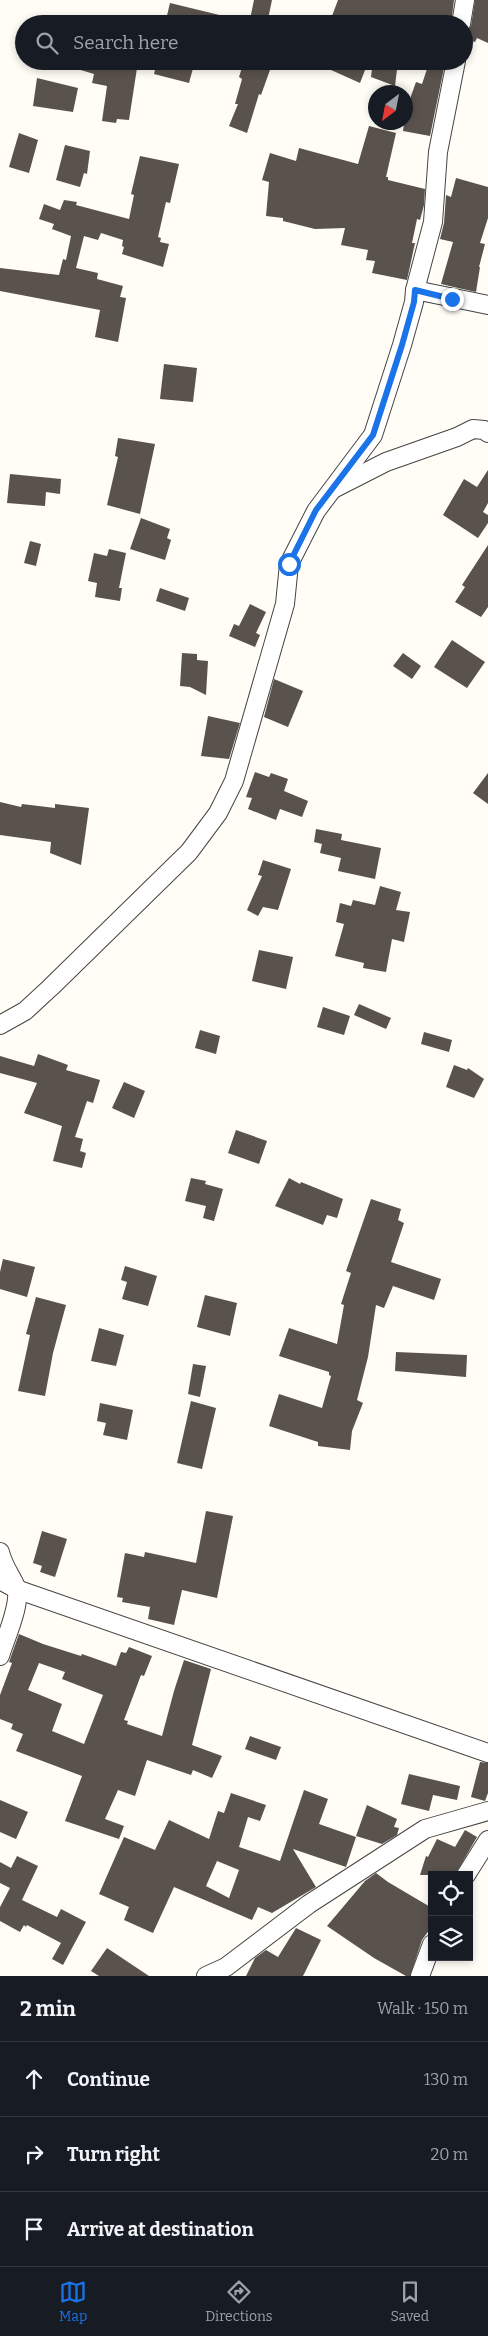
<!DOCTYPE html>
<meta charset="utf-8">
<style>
body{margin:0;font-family:Bitter,serif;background:#242831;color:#f1f3f6}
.controls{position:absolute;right:15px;bottom:15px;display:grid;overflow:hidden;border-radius:0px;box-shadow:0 2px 8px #0003}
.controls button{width:45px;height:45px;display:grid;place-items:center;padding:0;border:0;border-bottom:1px solid #363941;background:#171b24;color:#f1f3f6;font:25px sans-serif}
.compass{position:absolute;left:368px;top:85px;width:45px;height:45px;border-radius:50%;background:#171b24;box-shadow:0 2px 8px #0003;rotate:212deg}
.stop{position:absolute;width:15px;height:15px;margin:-11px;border:4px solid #1a73e8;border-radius:50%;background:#fff}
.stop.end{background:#1a73e8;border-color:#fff;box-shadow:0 1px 5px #0008}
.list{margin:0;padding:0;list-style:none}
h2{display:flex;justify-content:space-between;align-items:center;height:65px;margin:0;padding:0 20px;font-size:21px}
h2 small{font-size:16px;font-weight:400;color:#9ea1a6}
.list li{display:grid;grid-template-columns:32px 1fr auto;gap:15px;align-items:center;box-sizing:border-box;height:75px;padding:0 20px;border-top:1px solid #363941}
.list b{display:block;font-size:19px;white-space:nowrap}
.list em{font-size:16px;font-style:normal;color:#9ea1a6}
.icon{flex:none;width:28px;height:28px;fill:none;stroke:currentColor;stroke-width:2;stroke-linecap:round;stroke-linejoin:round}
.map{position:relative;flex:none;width:488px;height:1976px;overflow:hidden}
.search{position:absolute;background:#171b24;box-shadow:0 2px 8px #0003;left:15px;right:15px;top:15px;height:55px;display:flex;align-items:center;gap:12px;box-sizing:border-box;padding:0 18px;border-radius:28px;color:#9ea1a6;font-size:19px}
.sheet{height:290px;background:#171b24}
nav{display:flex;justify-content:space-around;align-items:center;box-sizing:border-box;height:70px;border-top:1px solid #363941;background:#171b24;font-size:14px;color:#9ea1a6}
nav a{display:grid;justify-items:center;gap:2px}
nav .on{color:#1a73e8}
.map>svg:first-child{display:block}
.building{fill:#5a524d;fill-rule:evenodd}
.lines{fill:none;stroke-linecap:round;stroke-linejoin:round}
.street-casing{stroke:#444;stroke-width:20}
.street{stroke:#fff;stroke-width:18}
.route{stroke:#1a73e8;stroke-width:6}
</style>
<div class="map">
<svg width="488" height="1976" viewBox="0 0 488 1976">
<rect width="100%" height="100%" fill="#fffdf5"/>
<g class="building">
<path d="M254,0H272L267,24H249Z"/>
<path d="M338,0H454L451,24H393L369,15L366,24H329Z"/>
<path d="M475,0H488V43L477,38L475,42L464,39V34L471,26Z"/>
<path d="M170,3L236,19L235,24H165Z"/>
<path d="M64,61H89L137,68L129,120L117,119L116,123L102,121L107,86L92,83L94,74L64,65Z"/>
<path d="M157,61H195L189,83L154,74Z"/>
<path d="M244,61L270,70L261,95L259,94L247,133L229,126L238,104H235L242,79L239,77Z"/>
<path d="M311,61H357L367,65L360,83Z"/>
<path d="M373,61H398L395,86L371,77Z"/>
<path d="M429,63L444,68L430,136L403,131L406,110L416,82L422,84Z"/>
<path d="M37,78L78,88L73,112L33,106Z"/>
<path d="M369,126L396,133L386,177H388V180L425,189L424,205L420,220L417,219L412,243H415L407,280L372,273L375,261L366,260L368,250L341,245L345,228L315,229L283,221V218L266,216L269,182L262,180L270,153L296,161L299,148L358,164Z"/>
<path d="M19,133L38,140L29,173L9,167Z"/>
<path d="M65,145L90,151L87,174L84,173L80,187L56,180Z"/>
<path d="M140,156L179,164L170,203L166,202L158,237L161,238L160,242L169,244L163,267L122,254L124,247L122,246L123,240L101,233L98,240L84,236L76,268L98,273L97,279L123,286L120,297L126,298L118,342L95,337L100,310L0,291V268L59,275L63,259L66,260L71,236L52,229L54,224L39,219L44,204L60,210L64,200L77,202L76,205L129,219L134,195L131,194Z"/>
<path d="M456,178L488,187V218L480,243L485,244L479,267H480L476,292L441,284L453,242L440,239L444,223L446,195L451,197Z"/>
<path d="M164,364L197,368L193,402L160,399Z"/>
<path d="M118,438L155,444L140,514L107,505L118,457L115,456Z"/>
<path d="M488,470V503L483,512L488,515V523L478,538L443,515L464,479L477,487Z"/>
<path d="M10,474L61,479L60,494L46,492L45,506L7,503Z"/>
<path d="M141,518L170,529L167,538L171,540L165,560L130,549Z"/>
<path d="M30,541L41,544L36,566L24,563Z"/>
<path d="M488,545V607L481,617L455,602L465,587L462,585Z"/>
<path d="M109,549L126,553L119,588H122L120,601L95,597L97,583L88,581L94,553L107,556Z"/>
<path d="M160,588L189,598L185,611L156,601Z"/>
<path d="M250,604L266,612L256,633L260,635L255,647L229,636L234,624L239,626Z"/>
<path d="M452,640L485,662L467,688L434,667Z"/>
<path d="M182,653L197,654V660L208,661L206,695L190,687L180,686Z"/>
<path d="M403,653L421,666L412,679L393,666Z"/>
<path d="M274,679L303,691L288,727L264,717Z"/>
<path d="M208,716L240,723L229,759L201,756Z"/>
<path d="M255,772L269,777L271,773L288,779L284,791L308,801L302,817L280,809L276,820L248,809L252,798L246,797Z"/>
<path d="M488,773V804L473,793Z"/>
<path d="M0,802L21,807L22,804L55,808V804L89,808L81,865L50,853L51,842L0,835Z"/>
<path d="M316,829L342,834L341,840L381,848L375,879L338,871L341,858L320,853L322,844L314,842Z"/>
<path d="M263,860L291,869L278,910L263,907L258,916L247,910L262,876L258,875Z"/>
<path d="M380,886L401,892L396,910L410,912L404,942L392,939L386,972L363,968L364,963L335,956L344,924L336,922L340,903L351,906L353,900L375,905Z"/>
<path d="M259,950L293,957L286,989L252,981Z"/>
<path d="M359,1004L391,1018L386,1029L354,1015Z"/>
<path d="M323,1007L350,1016L344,1035L317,1027Z"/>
<path d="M200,1030L220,1036L216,1054L195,1048Z"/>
<path d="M424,1032L452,1040L449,1052L421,1044Z"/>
<path d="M38,1054L68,1065L66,1070L100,1080L93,1103L87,1101L75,1137L83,1139L80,1151L86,1153L82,1168L53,1161L62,1126L24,1113L37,1083L0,1073V1056L34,1066Z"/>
<path d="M454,1065L467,1070L468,1068L484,1079L474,1098L446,1087Z"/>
<path d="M124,1082L145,1091L134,1118L112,1108Z"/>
<path d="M236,1130L267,1141L259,1164L228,1153Z"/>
<path d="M191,1178L206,1181L205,1184L223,1189L214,1221L203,1218L206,1206L185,1201Z"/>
<path d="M289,1178L300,1184L301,1182L343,1199L337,1218L327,1215L323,1225L275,1206Z"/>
<path d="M371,1199L401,1209L398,1220L404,1223L391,1262L441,1279L434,1300L393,1286L384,1308L376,1305L368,1357L357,1400L363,1403L352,1431L350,1450L318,1446V1442L269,1426L279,1394L322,1408L331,1376L329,1375V1372L279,1356L289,1328L337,1344L344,1305L341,1304L351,1273L346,1271Z"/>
<path d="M3,1259L35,1267L27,1297L0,1289V1272Z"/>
<path d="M125,1266L157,1276L148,1306L122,1299L127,1282L121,1280Z"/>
<path d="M205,1295L237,1303L230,1336L197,1327Z"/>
<path d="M36,1297L66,1305L53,1353L45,1396L18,1391L30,1335L26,1334Z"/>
<path d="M99,1328L124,1335L116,1366L91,1361Z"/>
<path d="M396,1352L467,1355L466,1377L395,1371Z"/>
<path d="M193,1364L206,1366L200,1397L188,1394Z"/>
<path d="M191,1401L216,1408L202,1469L177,1463Z"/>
<path d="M100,1403L133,1410L127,1440L103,1435L106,1423L97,1421Z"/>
<path d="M206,1511L233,1516L217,1598L182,1590L174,1625L148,1619L150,1607L122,1602L123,1598L117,1597L125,1553L144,1557L145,1552L196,1563Z"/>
<path d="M42,1531L67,1539L55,1577L40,1572L42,1566L33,1563Z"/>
<path d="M19,1634L43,1644L81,1656L82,1654L116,1666L121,1652L126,1653L129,1647L152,1656L144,1676L141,1675L124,1720L128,1721L127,1724L162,1736L174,1691L184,1660L211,1669L192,1745L222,1756L212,1778L193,1770L191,1775L147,1760L135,1796L118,1790L105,1819L124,1826L119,1839L65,1821L82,1776L16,1751L23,1734L11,1729L13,1724L0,1719V1695L12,1663L9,1662ZM39,1663L65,1672L62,1679L103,1695L84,1744L52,1731L62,1704L28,1690Z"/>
<path d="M250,1736L281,1747L276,1760L245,1749Z"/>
<path d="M480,1762L488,1763V1793L485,1801L471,1797Z"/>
<path d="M409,1774L460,1786L457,1800L433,1795L429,1811L401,1804Z"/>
<path d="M304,1790L328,1799L319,1824L356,1837L346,1867L293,1849L316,1887L272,1913L258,1907L252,1920L174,1887L153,1933L124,1920L129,1907L99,1894L124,1837L155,1850L169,1820L209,1839L218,1811L224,1813L231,1793L266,1805L260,1821L248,1817L239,1847L280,1861ZM217,1861L239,1870L229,1898L206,1886Z"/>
<path d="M0,1800L28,1812L16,1839L0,1832Z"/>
<path d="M367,1805L397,1819L394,1827L399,1828L397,1835L382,1844L356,1836Z"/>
<path d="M465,1830L477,1837L455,1875H420L426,1856L428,1857L437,1839L455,1847Z"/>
<path d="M17,1856L38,1866L22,1900L57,1917L61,1909L86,1922L63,1965L52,1959L61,1943L27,1925L26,1927L24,1925L20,1932L0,1921V1907L10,1888L0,1883V1862L11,1868Z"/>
<path d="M376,1873L388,1882L432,1908V1926L422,1940L410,1976H406L374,1958L327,1926L365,1881Z"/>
<path d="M296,1928L321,1940L303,1976H246L255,1958L266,1950L278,1957Z"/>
<path d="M107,1948L149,1976H99L91,1971Z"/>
</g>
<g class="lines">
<defs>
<g id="street">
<path d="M461,24L465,0"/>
<path d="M415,290L433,222L438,152L456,61"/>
<path d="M335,488L386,462L457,437L473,429L484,430L488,433"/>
<path d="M0,1025L25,1011L51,987L189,852L218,813L234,781L285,604L289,564L316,511L373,435L402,345L414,302L415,290L488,305"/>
<path d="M0,1552C3,1566 11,1575 16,1587C22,1603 5,1639 0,1656"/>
<path d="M0,1580L16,1589L488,1753"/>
<path d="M466,1875L488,1840"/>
<path d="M206,1976L226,1967L309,1904L425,1829L488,1811"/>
<path d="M420,1976L432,1944"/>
</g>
</defs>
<use href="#street" class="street-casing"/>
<use href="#street" class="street"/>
</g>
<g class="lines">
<path class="route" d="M289,564L316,510L373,435L402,345L414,302L415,290L452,299"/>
</g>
</svg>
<div class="controls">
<button><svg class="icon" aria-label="locate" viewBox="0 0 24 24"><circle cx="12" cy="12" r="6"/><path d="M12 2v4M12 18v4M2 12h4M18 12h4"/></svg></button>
<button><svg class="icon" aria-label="layers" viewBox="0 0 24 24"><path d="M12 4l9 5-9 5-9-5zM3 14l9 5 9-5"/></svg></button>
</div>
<svg class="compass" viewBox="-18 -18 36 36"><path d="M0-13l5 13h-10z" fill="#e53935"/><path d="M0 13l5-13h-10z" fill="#9ea1a6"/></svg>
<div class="stop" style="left:289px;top:564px"></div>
<div class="stop end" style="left:452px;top:299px"></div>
<div class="search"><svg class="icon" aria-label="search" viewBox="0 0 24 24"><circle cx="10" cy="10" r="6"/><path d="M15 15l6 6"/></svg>Search here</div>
</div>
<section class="sheet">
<h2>2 min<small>Walk · 150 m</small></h2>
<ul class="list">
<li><svg class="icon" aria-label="ahead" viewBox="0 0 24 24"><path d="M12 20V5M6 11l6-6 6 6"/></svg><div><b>Continue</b></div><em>130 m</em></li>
<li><svg class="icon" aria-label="right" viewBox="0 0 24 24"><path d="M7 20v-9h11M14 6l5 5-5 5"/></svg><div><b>Turn right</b></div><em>20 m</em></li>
<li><svg class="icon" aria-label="arrive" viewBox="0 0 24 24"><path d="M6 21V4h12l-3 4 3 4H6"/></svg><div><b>Arrive at destination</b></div></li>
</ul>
</section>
<nav>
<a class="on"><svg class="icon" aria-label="map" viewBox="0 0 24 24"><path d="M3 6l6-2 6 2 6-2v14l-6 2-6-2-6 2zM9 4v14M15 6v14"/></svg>Map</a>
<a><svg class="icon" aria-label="directions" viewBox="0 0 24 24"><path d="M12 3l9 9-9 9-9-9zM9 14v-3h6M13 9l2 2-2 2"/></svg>Directions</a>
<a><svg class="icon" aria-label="saved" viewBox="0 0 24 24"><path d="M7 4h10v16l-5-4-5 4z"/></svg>Saved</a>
</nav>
